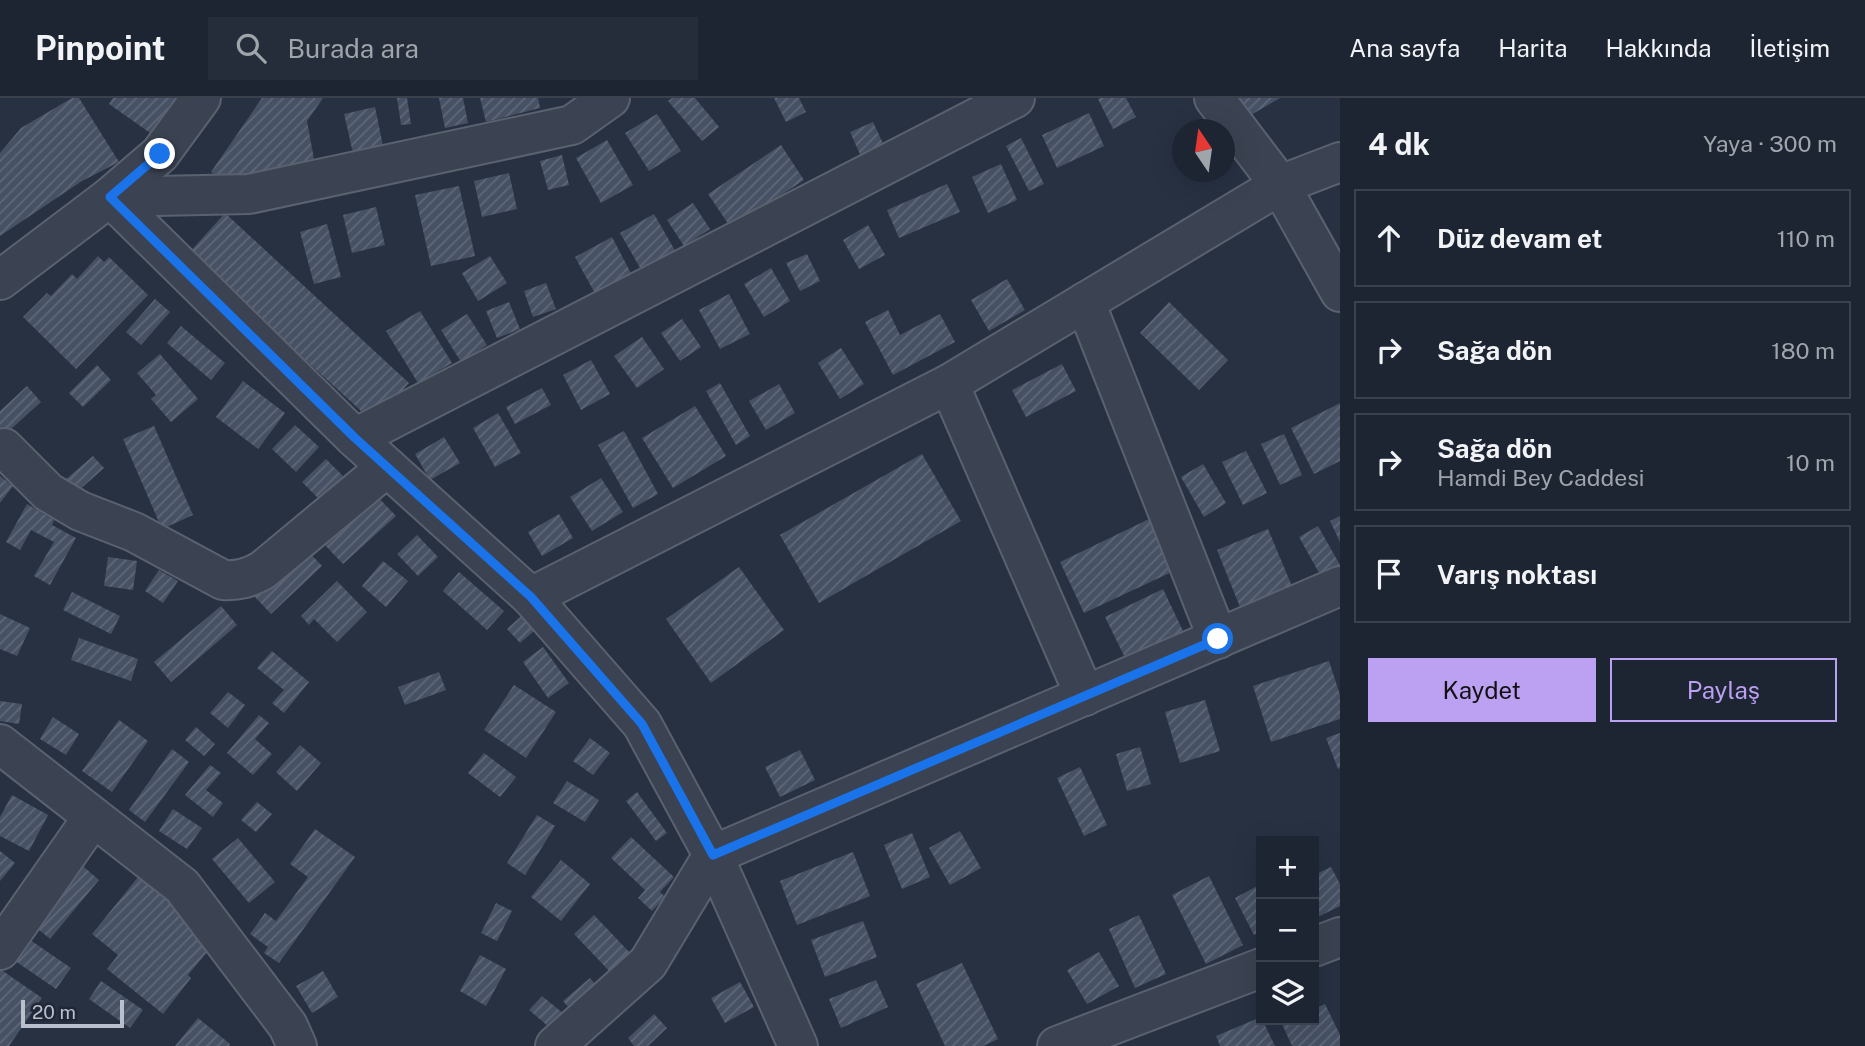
<!DOCTYPE html>
<html lang="tr">
<meta charset="utf-8">
<style>
body{margin:0;font-family:"Public Sans",sans-serif;background:#252d3a;color:#f1f3f6}
.controls{position:absolute;right:21px;bottom:21px;display:grid;overflow:hidden;border-radius:0px;box-shadow:0 7px 28px #0002}
.controls button{width:63px;height:63px;display:grid;place-items:center;padding:0;border:0;border-bottom:2px solid #3b424d;background:#1d2532;color:#f1f3f6;font:35px sans-serif}
.compass{position:absolute;left:1172px;top:21px;width:63px;height:63px;border-radius:50%;background:#1d2532;box-shadow:0 7px 28px #0002;rotate:347deg}
.scale{position:absolute;left:21px;bottom:18px;width:103px;box-sizing:border-box;padding-left:7px;border:4px solid #b9bfcc;border-top:0;font-size:19px;line-height:24px;white-space:nowrap;color:#b9bfcc;-webkit-text-stroke:5px #202837;paint-order:stroke}
.stop{position:absolute;width:21px;height:21px;margin:-16px;border:5px solid #1a73e8;border-radius:50%;background:#fff}
.stop.end{background:#1a73e8;border-color:#fff;box-shadow:0 2px 7px #0008}
.list{margin:0;padding:0;list-style:none}
h2{display:flex;justify-content:space-between;align-items:center;height:91px;margin:0;padding:0 28px;font-size:30px}
h2 small{font-size:23px;font-weight:400;color:#a0a5ac}
.list li{display:grid;grid-template-columns:46px 1fr auto;gap:21px;align-items:center;box-sizing:border-box;height:98px;margin:0 14px 14px;padding:0 14px;border:2px solid #3b424d;border-radius:0px}
.list b{display:block;font-size:26px;white-space:nowrap}
.list p{margin:0;font-size:23px;white-space:nowrap;color:#a0a5ac}
.list em{font-size:23px;font-style:normal;color:#a0a5ac}
.actions{display:flex;gap:14px;padding:21px 28px}
.actions a{flex:1;padding:16px 0;border:2px solid #bca0f2;border-radius:0px;text-align:center;font-size:24px;color:#bca0f2}
.actions .main{background:#bca0f2;color:#111}
.icon{flex:none;width:38px;height:38px;fill:none;stroke:currentColor;stroke-width:2;stroke-linecap:round;stroke-linejoin:round}
.map{position:relative;flex:none;width:1340px;height:948px;overflow:hidden}
header{display:flex;align-items:center;gap:42px;box-sizing:border-box;height:98px;padding:0 35px;background:#1d2532;border-bottom:2px solid #3b424d}
header strong{font-size:33px}
nav{display:flex;gap:38px;margin-inline-start:auto;font-size:24px}
.search{width:490px;height:63px;background:#252d3a;display:flex;align-items:center;gap:18px;box-sizing:border-box;padding:0 24px;border-radius:0px;color:#a0a5ac;font-size:26px}
main{display:flex}
aside{flex:1;background:#1d2532}
.map>svg:first-child{display:block}
.building{fill:url(#building-hatch)}
.lines{fill:none;stroke-linecap:round;stroke-linejoin:round}
.minor-casing{stroke:#5a616f;stroke-width:42}
.minor{stroke:#3b4352;stroke-width:38}
.route{stroke:#1a73e8;stroke-width:9}
</style>
<header>
<strong>Pinpoint</strong>
<div class="search"><svg class="icon" aria-label="search" viewBox="0 0 24 24"><circle cx="10" cy="10" r="6"/><path d="M15 15l6 6"/></svg>Burada ara</div>
<nav><a>Ana sayfa</a><a>Harita</a><a>Hakkında</a><a>İletişim</a></nav>
</header>
<main>
<div class="map">
<svg width="1340" height="948" viewBox="0 0 1340 948">
<defs>
<pattern id="building-hatch" width="6" height="6" patternUnits="userSpaceOnUse" patternTransform="scale(1.75)"><rect width="6" height="6" fill="#465164"/><path d="M-1 1l2-2M0 6l6-6M5 7l2-2" fill="none" stroke="#5f6879"/></pattern>
</defs>
<rect width="100%" height="100%" fill="#273142"/>
<g class="building">
<path d="M72,0H79L119,64L82,83L0,138V55L21,30Z"/>
<path d="M113,0H177L179,1L153,37L109,6Z"/>
<path d="M262,0H323L307,23L316,72L232,88L211,74Z"/>
<path d="M397,0H407L411,26L401,27Z"/>
<path d="M439,0H463L468,25L445,30Z"/>
<path d="M480,0H538L540,10L486,24Z"/>
<path d="M672,0H695L719,29L702,43L668,3Z"/>
<path d="M774,0H799L806,14L786,24Z"/>
<path d="M1100,0H1126L1136,19L1113,31L1098,1Z"/>
<path d="M1238,0H1280L1249,18Z"/>
<path d="M375,9L383,48L353,55L344,16Z"/>
<path d="M1089,15L1104,48L1057,70L1042,37Z"/>
<path d="M657,16L681,53L649,73L625,35Z"/>
<path d="M873,24L886,52L863,63L850,34Z"/>
<path d="M1021,40L1044,86L1029,93L1006,48Z"/>
<path d="M607,42L633,87L601,105L576,60Z"/>
<path d="M781,47L804,82L731,130L708,96Z"/>
<path d="M562,57L569,87L548,92L540,63Z"/>
<path d="M1001,66L1017,102L988,115L972,79Z"/>
<path d="M509,75L517,111L482,119L474,83Z"/>
<path d="M947,86L960,114L899,140L887,112Z"/>
<path d="M459,88L475,158L431,168L415,97Z"/>
<path d="M693,105L710,131L684,148L667,122Z"/>
<path d="M376,109L385,147L352,155L343,117Z"/>
<path d="M225,115L409,285L373,324L189,155Z"/>
<path d="M654,116L677,156L643,175L620,135Z"/>
<path d="M327,126L341,179L314,186L300,134Z"/>
<path d="M868,127L885,157L859,171L843,142Z"/>
<path d="M612,139L634,181L598,201L575,159Z"/>
<path d="M807,156L820,183L800,193L786,165Z"/>
<path d="M98,158L104,164L109,159L148,197L76,271L23,219L47,195L51,198L72,176L77,181Z"/>
<path d="M490,158L507,185L478,203L462,175Z"/>
<path d="M771,170L790,203L764,219L744,186Z"/>
<path d="M1007,181L1025,212L989,233L971,202Z"/>
<path d="M546,185L556,211L533,219L524,193Z"/>
<path d="M729,196L750,236L720,251L699,212Z"/>
<path d="M155,201L170,214L141,247L126,234Z"/>
<path d="M509,204L520,231L497,240L486,213Z"/>
<path d="M1169,204L1228,262L1199,292L1140,235Z"/>
<path d="M888,212L900,237L940,216L955,244L893,277L865,224Z"/>
<path d="M420,213L452,265L418,285L386,233Z"/>
<path d="M467,216L487,247L461,264L441,232Z"/>
<path d="M682,221L701,249L680,263L661,235Z"/>
<path d="M181,228L225,265L211,282L167,245Z"/>
<path d="M642,239L664,271L637,290L614,258Z"/>
<path d="M841,250L864,286L840,301L818,265Z"/>
<path d="M160,256L198,301L171,324L151,301L156,297L137,275Z"/>
<path d="M591,262L610,296L581,312L563,277Z"/>
<path d="M1062,266L1076,293L1026,319L1012,292Z"/>
<path d="M97,267L111,282L83,309L69,295Z"/>
<path d="M243,283L285,315L258,351L216,319Z"/>
<path d="M720,285L750,338L736,347L706,293Z"/>
<path d="M779,286L795,315L766,332L749,303Z"/>
<path d="M27,288L41,304L0,341V313Z"/>
<path d="M542,290L551,307L515,326L506,309Z"/>
<path d="M1340,305V363L1314,376L1291,330Z"/>
<path d="M695,308L726,358L673,390L642,340Z"/>
<path d="M498,315L521,355L495,369L473,330Z"/>
<path d="M295,327L319,349L296,374L272,351Z"/>
<path d="M154,328L193,417L162,431L123,341Z"/>
<path d="M624,333L658,396L633,410L598,347Z"/>
<path d="M1284,336L1302,377L1280,387L1261,346Z"/>
<path d="M444,339L460,365L430,382L415,356Z"/>
<path d="M1246,353L1267,395L1243,407L1222,364Z"/>
<path d="M922,356L961,423L819,505L780,437Z"/>
<path d="M93,358L104,370L68,402L57,389Z"/>
<path d="M326,361L346,381L322,404L302,384Z"/>
<path d="M1203,366L1226,405L1204,419L1181,379Z"/>
<path d="M0,378L13,388L0,405Z"/>
<path d="M601,380L623,414L592,433L570,399Z"/>
<path d="M374,395L396,418L343,466L322,444Z"/>
<path d="M27,406L54,422L52,427L76,440L50,487L34,478L54,444L31,432L20,452L6,444Z"/>
<path d="M559,416L573,440L542,458L528,434Z"/>
<path d="M1340,418V444L1330,423Z"/>
<path d="M1149,421L1174,473L1084,515L1060,464Z"/>
<path d="M1318,428L1340,467V472L1323,482L1299,439Z"/>
<path d="M1268,431L1294,493L1242,514L1217,452Z"/>
<path d="M417,437L438,459L418,478L397,456Z"/>
<path d="M304,449L322,468L271,516L253,497Z"/>
<path d="M108,459L137,463L133,492L104,488Z"/>
<path d="M383,463L408,483L386,509L362,488Z"/>
<path d="M739,469L784,532L711,585L666,521Z"/>
<path d="M159,472L178,483L163,505L145,493Z"/>
<path d="M459,474L504,513L487,532L443,493Z"/>
<path d="M337,483L367,514L337,544L314,521L309,527L301,518Z"/>
<path d="M1163,491L1185,537L1127,564L1105,519Z"/>
<path d="M72,494L120,518L111,536L63,512Z"/>
<path d="M221,508L237,527L171,584L154,564Z"/>
<path d="M528,512L541,527L520,545L507,531Z"/>
<path d="M0,516L30,530L17,558L0,551Z"/>
<path d="M79,540L138,561L131,583L71,562Z"/>
<path d="M543,549L569,585L548,600L523,564Z"/>
<path d="M272,553L309,584L284,615L272,605L284,592L257,570Z"/>
<path d="M1329,563L1340,597V621L1271,644L1253,588Z"/>
<path d="M439,574L446,592L405,607L398,589Z"/>
<path d="M514,587L556,614L526,660L484,632Z"/>
<path d="M228,594L245,607L228,630L210,615Z"/>
<path d="M1205,602L1220,653L1180,665L1165,614Z"/>
<path d="M0,603L22,606L19,626L0,623Z"/>
<path d="M259,617L269,625L255,641L272,656L253,677L227,655Z"/>
<path d="M53,619L79,636L66,657L40,641Z"/>
<path d="M119,622L148,643L112,694L82,673Z"/>
<path d="M196,629L215,646L204,658L185,642Z"/>
<path d="M1340,635V670L1338,671L1326,640Z"/>
<path d="M590,640L610,655L593,677L573,663Z"/>
<path d="M300,647L321,665L297,693L276,674Z"/>
<path d="M1140,649L1151,686L1127,693L1116,656Z"/>
<path d="M172,651L189,664L145,724L129,712Z"/>
<path d="M800,652L815,682L780,699L765,669Z"/>
<path d="M484,655L516,679L500,699L468,675Z"/>
<path d="M210,667L221,675L206,692L223,705L213,719L185,697Z"/>
<path d="M1080,669L1107,727L1084,738L1057,680Z"/>
<path d="M567,683L599,702L585,724L553,705Z"/>
<path d="M637,694L667,735L656,743L626,703Z"/>
<path d="M12,697L48,717L29,753L0,738V719Z"/>
<path d="M257,704L272,716L256,734L241,722Z"/>
<path d="M173,711L202,730L187,751L159,733Z"/>
<path d="M537,717L555,728L525,777L507,765Z"/>
<path d="M315,731L355,759L279,865L264,855L268,849L250,836L265,815L276,823L308,779L290,766Z"/>
<path d="M960,733L981,770L950,787L929,750Z"/>
<path d="M912,735L930,779L902,791L884,747Z"/>
<path d="M631,739L674,779L660,794L665,799L652,813L638,800L645,792L611,760Z"/>
<path d="M238,740L275,784L249,805L212,761Z"/>
<path d="M0,753L15,765L0,783Z"/>
<path d="M853,754L870,798L797,827L780,783Z"/>
<path d="M76,762L99,782L50,841L26,821Z"/>
<path d="M561,762L590,786L561,823L531,799Z"/>
<path d="M147,768L217,842L188,877L191,880L163,916L107,871L118,857L92,836Z"/>
<path d="M1331,769L1340,786V808L1316,820L1314,815V777Z"/>
<path d="M1209,778L1243,847L1206,866L1172,797Z"/>
<path d="M1261,786V833L1254,837L1235,800Z"/>
<path d="M496,805L512,813L497,843L481,835Z"/>
<path d="M594,817L633,858L613,877L574,836Z"/>
<path d="M1139,817L1166,876L1135,890L1109,831Z"/>
<path d="M863,823L877,859L825,879L811,842Z"/>
<path d="M20,835L71,870L56,891L5,856Z"/>
<path d="M1099,854L1119,888L1087,906L1067,872Z"/>
<path d="M480,857L506,871L486,908L460,893Z"/>
<path d="M962,865L998,941L983,948H945L916,886Z"/>
<path d="M0,871L42,900L9,948H0Z"/>
<path d="M323,873L338,899L312,915L296,888Z"/>
<path d="M590,880L601,893L574,916L563,903Z"/>
<path d="M876,882L888,909L841,930L829,901Z"/>
<path d="M101,883L143,912L130,930L89,901Z"/>
<path d="M740,884L754,909L725,925L711,900Z"/>
<path d="M542,898L569,920L556,935L529,912Z"/>
<path d="M1325,906L1340,937V948H1292L1282,926L1291,922H1314V911Z"/>
<path d="M654,916L667,930L648,948H634L628,940Z"/>
<path d="M1261,919L1275,948H1220L1216,938Z"/>
<path d="M198,920L230,946L229,948H175Z"/>
</g>
<g class="lines">
<defs>
<g id="minor">
<path d="M1214,0L1280,87L1340,194"/>
<path d="M110,99L355,340L531,499L642,626L713,757L798,948"/>
<path d="M110,99L249,96L572,27L610,0"/>
<path d="M0,182L110,99L160,56L201,0"/>
<path d="M1085,204L1218,541"/>
<path d="M949,286L1085,598"/>
<path d="M355,340L1015,0"/>
<path d="M4,350L48,394L80,413L134,434L223,482C238,483 249,480 263,472L387,369"/>
<path d="M531,499L949,286L1280,87L1340,64"/>
<path d="M0,646L182,788L288,928L297,948"/>
<path d="M1314,849L1340,839"/>
<path d="M0,852L93,719"/>
<path d="M555,948L648,865L713,757L1340,488"/>
<path d="M1057,948L1261,870"/>
</g>
</defs>
<use href="#minor" class="minor-casing"/>
<use href="#minor" class="minor"/>
</g>
<g class="lines">
<path class="route" d="M160,56L110,99L355,340L531,499L642,626L713,757L1218,541"/>
</g>
</svg>
<div class="controls">
<button>+</button>
<button>−</button>
<button><svg class="icon" aria-label="layers" viewBox="0 0 24 24"><path d="M12 4l9 5-9 5-9-5zM3 14l9 5 9-5"/></svg></button>
</div>
<svg class="compass" viewBox="-18 -18 36 36"><path d="M0-13l5 13h-10z" fill="#e53935"/><path d="M0 13l5-13h-10z" fill="#a0a5ac"/></svg>
<div class="scale">20 m</div>
<div class="stop" style="left:1218px;top:541px"></div>
<div class="stop end" style="left:160px;top:56px"></div>
</div>
<aside>
<h2>4 dk<small>Yaya · 300 m</small></h2>
<ul class="list">
<li><svg class="icon" aria-label="ahead" viewBox="0 0 24 24"><path d="M12 20V5M6 11l6-6 6 6"/></svg><div><b>Düz devam et</b></div><em>110 m</em></li>
<li><svg class="icon" aria-label="right" viewBox="0 0 24 24"><path d="M7 20v-9h11M14 6l5 5-5 5"/></svg><div><b>Sağa dön</b></div><em>180 m</em></li>
<li><svg class="icon" aria-label="right" viewBox="0 0 24 24"><path d="M7 20v-9h11M14 6l5 5-5 5"/></svg><div><b>Sağa dön</b><p>Hamdi Bey Caddesi</p></div><em>10 m</em></li>
<li><svg class="icon" aria-label="arrive" viewBox="0 0 24 24"><path d="M6 21V4h12l-3 4 3 4H6"/></svg><div><b>Varış noktası</b></div></li>
</ul>
<div class="actions"><a class="main">Kaydet</a><a>Paylaş</a></div>
</aside>
</main>
